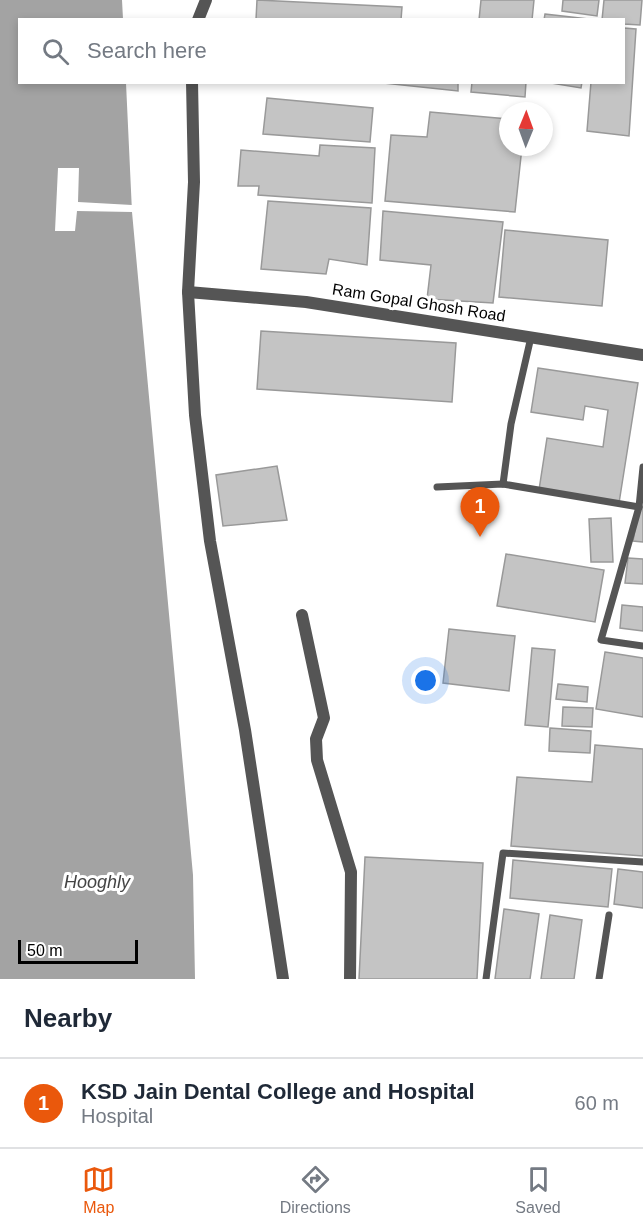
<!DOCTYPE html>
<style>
body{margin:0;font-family:Arial,sans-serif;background:#f2f2f3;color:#1f2937}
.compass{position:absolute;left:499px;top:102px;width:54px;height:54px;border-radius:50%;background:#fff;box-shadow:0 3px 9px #0003;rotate:1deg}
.scale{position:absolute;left:18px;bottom:15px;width:120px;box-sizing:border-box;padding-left:6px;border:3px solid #000;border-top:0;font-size:16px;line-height:21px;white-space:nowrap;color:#000;-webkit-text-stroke:4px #fff;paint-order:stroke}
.you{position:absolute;left:426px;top:681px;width:21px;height:21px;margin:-15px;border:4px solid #fff;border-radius:50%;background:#1a73e8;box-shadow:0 0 0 9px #1a73e833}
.badge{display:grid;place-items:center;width:39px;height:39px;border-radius:50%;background:#ea580c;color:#fff;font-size:20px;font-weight:700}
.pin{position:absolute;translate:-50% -50px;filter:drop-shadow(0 2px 3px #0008)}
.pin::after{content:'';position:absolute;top:32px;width:21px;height:18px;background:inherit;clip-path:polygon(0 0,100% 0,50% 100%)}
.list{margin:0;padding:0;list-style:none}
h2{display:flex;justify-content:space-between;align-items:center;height:78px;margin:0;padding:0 24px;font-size:26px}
h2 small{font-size:20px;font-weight:400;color:#747a83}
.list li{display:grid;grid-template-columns:39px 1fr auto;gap:18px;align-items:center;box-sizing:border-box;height:90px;padding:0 24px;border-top:2px solid #e0e1e3}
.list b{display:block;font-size:22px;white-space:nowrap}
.list p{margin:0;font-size:20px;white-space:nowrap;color:#747a83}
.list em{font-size:20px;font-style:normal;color:#747a83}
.icon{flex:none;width:33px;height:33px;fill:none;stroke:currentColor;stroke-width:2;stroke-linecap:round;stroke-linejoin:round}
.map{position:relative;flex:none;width:643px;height:979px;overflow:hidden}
.search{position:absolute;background:#fff;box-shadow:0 3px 9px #0003;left:18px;right:18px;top:18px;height:66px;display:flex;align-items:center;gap:15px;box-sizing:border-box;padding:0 21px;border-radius:0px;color:#747a83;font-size:22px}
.sheet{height:168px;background:#fff}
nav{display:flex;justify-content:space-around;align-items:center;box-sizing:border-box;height:84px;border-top:2px solid #e0e1e3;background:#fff;font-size:16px;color:#747a83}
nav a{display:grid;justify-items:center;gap:3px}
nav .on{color:#ea580c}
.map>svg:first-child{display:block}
.water{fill:#a3a3a3}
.pier{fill:#fff}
.building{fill:#c4c4c4;stroke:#999;stroke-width:1.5}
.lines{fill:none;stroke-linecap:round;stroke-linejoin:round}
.lane{stroke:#555;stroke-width:7}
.street{stroke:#555;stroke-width:12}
.labels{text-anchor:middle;stroke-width:6;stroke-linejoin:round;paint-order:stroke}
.street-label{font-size:16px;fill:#000;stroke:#fff}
.water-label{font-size:18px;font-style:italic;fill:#444;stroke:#fff}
</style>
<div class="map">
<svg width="643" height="979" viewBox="0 0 643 979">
<rect width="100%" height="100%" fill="#fff"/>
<path class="water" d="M0,0H122L123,19L20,20V82L126,83L132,212L193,875L195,979H0Z"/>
<path class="pier" d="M58,168H79L78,202L132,205V212L77,211L75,231H55Z"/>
<g class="building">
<path d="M257,0L402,7L401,20H256Z"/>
<path d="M481,0H534L532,20H479Z"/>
<path d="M563,0H599L597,16L562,11Z"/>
<path d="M604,0H642L640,25L624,24V20H602Z"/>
<path d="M545,14L588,19V20H544Z"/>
<path d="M624,28L636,29L629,136L587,131L591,82H624Z"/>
<path d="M374,82H458V91Z"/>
<path d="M472,82H526L525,97L471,92Z"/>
<path d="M545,82H582L581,88Z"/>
<path d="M267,98L373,108L370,142L263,134Z"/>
<path d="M430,112L508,119V147H522L515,212L385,201L391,135L427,137Z"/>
<path d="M320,145L375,148L372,203L258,195L259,186H238L241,150L319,156Z"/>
<path d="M268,201L371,208L367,265L329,259L326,274L261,269Z"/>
<path d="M383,211L503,222L493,303L427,299L431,265L380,260Z"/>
<path d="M505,230L608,240L602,306L499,297Z"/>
<path d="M261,331L456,343L452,402L257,389Z"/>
<path d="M538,368L638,383L619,503L539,490L547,438L603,447L608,410L585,406L583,420L531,412Z"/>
<path d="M277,466L287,520L223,526L216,475Z"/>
<path d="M639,507H643V542L633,541Z"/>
<path d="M611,518L613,562H591L589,519Z"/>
<path d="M506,554L604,570L595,622L497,606Z"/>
<path d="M628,558L643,559V584L625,583Z"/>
<path d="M622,605L643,607V631L620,628Z"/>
<path d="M449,629L515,636L509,691L443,683Z"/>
<path d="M532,648L555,650L548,727L525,725Z"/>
<path d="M605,652L643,658V717L596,709Z"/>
<path d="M558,684L588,687L587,702L556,699Z"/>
<path d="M563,707L593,708L592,727L562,726Z"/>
<path d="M550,728L591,731L590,753L549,751Z"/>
<path d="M595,745L643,749V856L511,846L517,777L592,782Z"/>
<path d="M365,857L483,863L477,979H359Z"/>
<path d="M513,860L612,869L608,907L510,898Z"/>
<path d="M618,869L643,872V908L614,904Z"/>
<path d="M504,909L539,914L530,979H495Z"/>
<path d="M550,915L582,920L574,979H541Z"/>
</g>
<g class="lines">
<g class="lane">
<path d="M643,467L639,507L601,640L643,646"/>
<path d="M503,484L511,424L531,337"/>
<path d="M437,487L503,484L639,507"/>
<path d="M486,979L503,853L643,862"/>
<path d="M599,979L609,915"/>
</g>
<g class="street">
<path d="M198,20L206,0"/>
<path d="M192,82L194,182L188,292L195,415L210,541L245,730L283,979"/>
<path d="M188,292L306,302L643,355"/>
<path d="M302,615L324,718L316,739L317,760L351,872L350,979"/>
</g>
</g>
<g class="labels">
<g class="street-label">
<text transform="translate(419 302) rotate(9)" y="6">Ram Gopal Ghosh Road</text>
</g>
<g class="water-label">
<text x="97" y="888">Hooghly</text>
</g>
</g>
</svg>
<svg class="compass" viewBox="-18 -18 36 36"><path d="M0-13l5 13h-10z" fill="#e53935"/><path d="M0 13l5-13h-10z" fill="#747a83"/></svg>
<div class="scale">50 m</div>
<div class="you"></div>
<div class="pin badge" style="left:480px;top:537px">1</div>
<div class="search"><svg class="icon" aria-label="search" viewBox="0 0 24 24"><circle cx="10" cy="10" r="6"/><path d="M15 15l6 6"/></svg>Search here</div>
</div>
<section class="sheet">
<h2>Nearby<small></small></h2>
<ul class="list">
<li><span class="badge">1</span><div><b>KSD Jain Dental College and Hospital</b><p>Hospital</p></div><em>60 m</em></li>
</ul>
</section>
<nav>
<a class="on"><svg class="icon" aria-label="map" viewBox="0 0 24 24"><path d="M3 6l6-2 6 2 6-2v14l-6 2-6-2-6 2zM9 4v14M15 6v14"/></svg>Map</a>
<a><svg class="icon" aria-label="directions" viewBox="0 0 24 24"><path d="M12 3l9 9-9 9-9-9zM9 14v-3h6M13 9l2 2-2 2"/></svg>Directions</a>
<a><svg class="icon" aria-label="saved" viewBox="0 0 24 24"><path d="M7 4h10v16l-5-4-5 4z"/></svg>Saved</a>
</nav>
